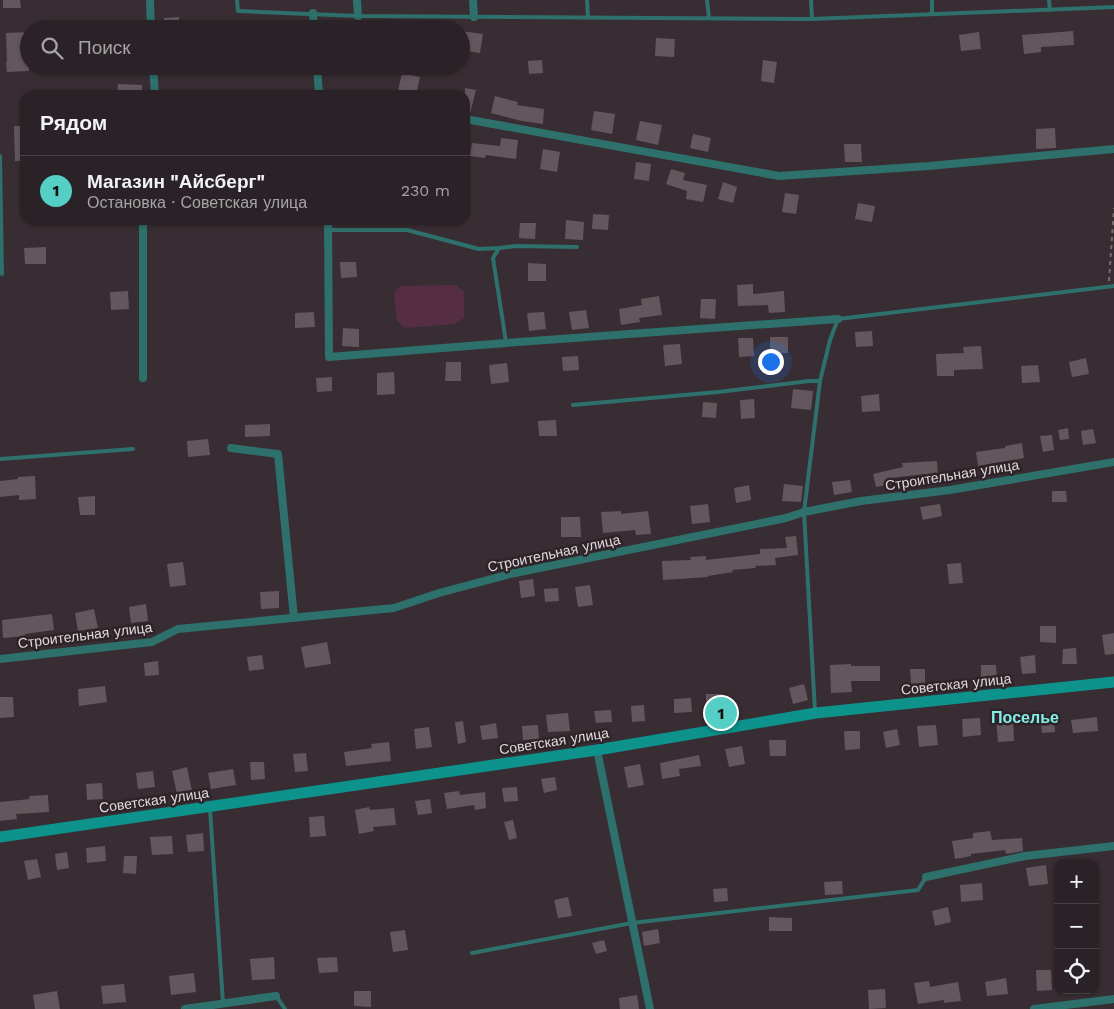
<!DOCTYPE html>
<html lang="ru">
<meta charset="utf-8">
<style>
body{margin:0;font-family:"Work Sans",sans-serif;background:#322a2e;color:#f1f3f6}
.controls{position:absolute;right:15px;bottom:15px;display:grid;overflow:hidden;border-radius:10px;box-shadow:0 1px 4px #0004}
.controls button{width:45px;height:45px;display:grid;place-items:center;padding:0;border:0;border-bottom:1px solid #463f43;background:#2a2226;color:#f1f3f6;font:25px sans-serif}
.you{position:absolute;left:770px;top:361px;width:18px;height:18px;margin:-12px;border:4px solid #fff;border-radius:50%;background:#1a73e8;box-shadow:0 0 0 8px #1a73e833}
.badge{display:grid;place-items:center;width:32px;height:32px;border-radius:50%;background:#55cec5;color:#111;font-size:16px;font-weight:700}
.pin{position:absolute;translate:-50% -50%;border:2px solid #fff;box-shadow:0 1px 5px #0006}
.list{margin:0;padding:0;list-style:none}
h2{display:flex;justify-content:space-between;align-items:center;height:65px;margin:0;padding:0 20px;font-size:21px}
h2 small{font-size:16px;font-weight:400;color:#a5a4a7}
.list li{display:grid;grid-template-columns:32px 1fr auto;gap:15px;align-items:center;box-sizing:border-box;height:70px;padding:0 20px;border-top:1px solid #463f43}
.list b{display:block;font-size:19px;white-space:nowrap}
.list p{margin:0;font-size:16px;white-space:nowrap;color:#a5a4a7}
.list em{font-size:16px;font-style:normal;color:#a5a4a7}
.icon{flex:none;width:28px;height:28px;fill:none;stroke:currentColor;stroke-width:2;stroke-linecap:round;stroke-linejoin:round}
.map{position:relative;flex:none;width:1114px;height:1009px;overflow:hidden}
.search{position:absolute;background:#2a2226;box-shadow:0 1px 4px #0004;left:20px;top:20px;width:450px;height:55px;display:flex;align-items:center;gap:12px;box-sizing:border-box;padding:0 18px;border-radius:28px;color:#a5a4a7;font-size:19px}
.panel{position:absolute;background:#2a2226;box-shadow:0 1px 4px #0004;left:20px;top:90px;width:450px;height:135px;border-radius:15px}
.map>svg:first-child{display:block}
.green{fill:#562e43}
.building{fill:#63575d}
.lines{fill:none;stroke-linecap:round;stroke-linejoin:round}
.path{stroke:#766d71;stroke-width:2;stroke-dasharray:4 4;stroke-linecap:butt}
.lane{stroke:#2e706b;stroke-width:4}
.street{stroke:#2e706b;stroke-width:8}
.secondary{stroke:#0d938c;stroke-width:11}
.labels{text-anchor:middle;stroke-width:5;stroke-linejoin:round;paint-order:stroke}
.street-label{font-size:14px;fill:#e0d9dc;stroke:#2e2328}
.quarter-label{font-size:16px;font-weight:bold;fill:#83eee6;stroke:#2e2328}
</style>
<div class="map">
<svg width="1114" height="1009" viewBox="0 0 1114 1009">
<rect width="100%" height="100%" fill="#382d32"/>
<path class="green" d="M456,285L464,292V318L454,324L405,328L397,321L394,293L400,286Z"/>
<g class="building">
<path d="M3,0H20L21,8H3Z"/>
<path d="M179,17L180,29H164V18Z"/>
<path d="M461,31L483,34L480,53L461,50Z"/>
<path d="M1073,31L1074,45L1041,47V52L1024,54L1022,35Z"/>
<path d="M29,32V71L7,72L6,62H7L6,33Z"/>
<path d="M979,32L981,49L961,51L959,35Z"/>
<path d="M656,38L675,39L674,57L655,56Z"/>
<path d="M542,60L543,73L529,74L528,61Z"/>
<path d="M763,60L777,62L774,83L761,81Z"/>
<path d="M402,73L420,77L416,95H397Z"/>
<path d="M118,84L142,85V95H117Z"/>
<path d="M465,88L476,90L470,114L465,113Z"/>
<path d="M495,96L518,102L517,105L544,109L543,124L522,121L491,113Z"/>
<path d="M594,111L615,114L612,134L591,130Z"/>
<path d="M640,121L662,125L658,145L636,140Z"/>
<path d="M14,126H25V161H15Z"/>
<path d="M1055,128L1056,148L1036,149V129Z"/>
<path d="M693,134L711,138L708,152L690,148Z"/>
<path d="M501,138L518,140L516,159L486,155L485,158L470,156L472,143L500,146Z"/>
<path d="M844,144H861L862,162H845Z"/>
<path d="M543,149L560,152L557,172L540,169Z"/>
<path d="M636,162L651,164L649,181L634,179Z"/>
<path d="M671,169L685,173L683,180L707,185L703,202L686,199L687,191L666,184Z"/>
<path d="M723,182L737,187L733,203L718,199Z"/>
<path d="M785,193L799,195L796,214L782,212Z"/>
<path d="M858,203L875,206L872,222L855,219Z"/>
<path d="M593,214L609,215L608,230L592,229Z"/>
<path d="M566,220L584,222L583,240L565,239Z"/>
<path d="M520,223H536L535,239L519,238Z"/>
<path d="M46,247V264H25L24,248Z"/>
<path d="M340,262H356L357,277L341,278Z"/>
<path d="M528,263L546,264V281H528Z"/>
<path d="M753,284V294L784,291L785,312L769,313L768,305L738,306L737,285Z"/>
<path d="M128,291L129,309L111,310L110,292Z"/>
<path d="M659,296L662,315L639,318L640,322L621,325L619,309L642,305L641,299Z"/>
<path d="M701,299H716L715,319L700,318Z"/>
<path d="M586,310L589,328L572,330L569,312Z"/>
<path d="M314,312L315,327L295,328V313Z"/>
<path d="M544,312L546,329L529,331L527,313Z"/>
<path d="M343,328L359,329V347L342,346Z"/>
<path d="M872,331L873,346L856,347L855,332Z"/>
<rect x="770" y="337" width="18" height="16"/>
<path d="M738,338H753L754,356L739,357Z"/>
<path d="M680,344L682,364L665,366L663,345Z"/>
<path d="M981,346L983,369L954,370V376H937L936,354L964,353L963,347Z"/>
<path d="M578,356L579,370L563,371L562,357Z"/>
<path d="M1086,358L1089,374L1072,377L1069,362Z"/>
<path d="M446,362H461V381H445Z"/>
<path d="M507,363L509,382L491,384L489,365Z"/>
<path d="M1038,365L1040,382L1022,383L1021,366Z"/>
<path d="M394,372L395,394L377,395V373Z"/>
<path d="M332,377V391L317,392L316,378Z"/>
<path d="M793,389L813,391L811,410L791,408Z"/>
<path d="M879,394L880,411L862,412L861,396Z"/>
<path d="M754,399L755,418L741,419L740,400Z"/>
<path d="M703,402L717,403L716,418L702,417Z"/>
<path d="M556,420L557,436H539L538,421Z"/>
<path d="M270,424V436L245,437V425Z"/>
<path d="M1068,428L1069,439L1060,440L1058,430Z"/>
<path d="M1093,429L1096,443L1083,445L1081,431Z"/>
<path d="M1052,435L1054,450L1043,452L1040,436Z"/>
<path d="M208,439L210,455L188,457L187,441Z"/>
<path d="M1022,443L1024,458L978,466L976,452L1005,448V446Z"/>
<path d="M937,461L938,475L925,476V474L891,478L893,484L876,487L873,474L903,467L902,463Z"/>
<path d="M35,476L36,499L19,500V495L0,497V481L18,479V477Z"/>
<path d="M850,480L852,492L834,495L832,482Z"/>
<path d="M784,484L803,486L801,502L782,501Z"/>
<path d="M749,485L751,500L736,503L734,488Z"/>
<path d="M1052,491H1066L1067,502H1052Z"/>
<path d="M95,496V515H80L78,497Z"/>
<path d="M708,504L710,522L692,524L690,506Z"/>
<path d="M940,504L942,516L923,520L920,507Z"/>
<path d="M621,511V514L648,511L651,534L636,535L635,530L603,533L601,512Z"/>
<path d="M561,517H580L581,537H561Z"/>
<path d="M796,536L798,555L775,558L776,565L755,566L756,568L732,570L733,572L708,576V577L663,580L662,561L691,560L690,557L706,556V560L760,554V549L787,548L785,537Z"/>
<path d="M183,562L186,585L170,587L167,564Z"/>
<path d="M961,563L963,583L949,584L947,564Z"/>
<path d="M533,579L535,596L521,598L519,581Z"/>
<path d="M590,585L593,605L578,607L575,587Z"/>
<path d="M558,588L559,601L545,602L544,589Z"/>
<path d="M279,591V608L261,609L260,592Z"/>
<path d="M146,604L148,621L131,623L129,607Z"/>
<path d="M94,609L98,628L78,631L75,613Z"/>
<path d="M52,614L54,630L25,634V636L3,638L2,620Z"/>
<path d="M1040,626H1056V643L1040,642Z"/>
<path d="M1114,633V654L1105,655L1102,635Z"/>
<path d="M327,642L331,664L305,668L301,647Z"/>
<path d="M1076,648L1077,664H1062L1063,649Z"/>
<path d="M262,655L264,669L249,671L247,657Z"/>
<path d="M1035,655L1036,673L1022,674L1020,657Z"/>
<path d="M158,661L159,675L145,676L144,663Z"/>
<path d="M851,664V666H880V681H851L852,692L831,693L830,665Z"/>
<path d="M981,665H996L997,677L981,678Z"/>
<path d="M910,669H925V684H911Z"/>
<path d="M804,684L808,700L793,704L789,688Z"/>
<path d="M105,686L107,702L79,706L78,689Z"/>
<rect x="706" y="694" width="17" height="15"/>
<path d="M0,697H13L14,717L0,718Z"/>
<path d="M691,698L692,712L674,713V699Z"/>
<path d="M644,705L645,721L632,722L631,706Z"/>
<path d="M611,710L612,722L596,723L594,711Z"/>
<path d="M568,713L570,731L548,732L546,715Z"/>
<path d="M1054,715L1055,732L1042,733L1040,716Z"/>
<path d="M1013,717L1014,741L998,742L996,718Z"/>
<path d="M1097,717L1098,731L1073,733L1071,720Z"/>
<path d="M980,718L981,735L963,737L962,719Z"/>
<path d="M463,721L466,742L458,744L455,722Z"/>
<path d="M496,723L498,738L482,740L480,726Z"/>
<path d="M538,725L539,739L523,740L522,726Z"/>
<path d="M936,725L938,745L919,747L917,726Z"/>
<path d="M429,727L432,747L416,749L414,729Z"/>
<path d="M897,729L900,745L886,748L883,732Z"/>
<path d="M844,731H860V749L845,750Z"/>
<path d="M769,740H786V756H770Z"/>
<path d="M389,742L391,761L346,766L344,752L372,748L371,744Z"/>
<path d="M742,746L745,764L729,767L725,749Z"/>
<path d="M306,753L308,771L295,772L293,754Z"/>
<path d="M699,755L701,766L679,769L680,776L662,779L660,763Z"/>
<path d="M250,762H264L265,779L251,780Z"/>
<path d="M640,764L644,785L628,788L624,767Z"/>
<path d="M187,767L192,791L177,794L172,771Z"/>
<path d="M233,769L236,785L211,789L208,773Z"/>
<path d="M153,771L155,787L138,789L136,773Z"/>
<path d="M555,777L557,790L544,793L541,779Z"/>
<path d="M102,783L103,799L87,800L86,784Z"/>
<path d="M517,787L518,801L504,802L502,788Z"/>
<path d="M459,791L460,795L485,792L486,808L475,810L474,805L447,809L444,793Z"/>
<path d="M48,795L49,812L16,814L17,819L0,821V802L30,799L29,796Z"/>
<path d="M430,799L432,813L418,815L415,801Z"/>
<path d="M369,807L370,810L394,808L396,825L373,827L374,831L359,834L355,810Z"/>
<path d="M324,816L326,836L310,837L309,817Z"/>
<path d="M513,820L517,838L509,840L504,822Z"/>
<path d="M990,831L992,840L1022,838L1023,851L1006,854L1005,850L971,854V856L955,859L952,841L973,838V833Z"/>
<path d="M203,833L204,851L188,852L186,835Z"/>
<path d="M172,836L173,854L152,855L150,837Z"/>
<path d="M105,846L106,861L87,863L86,848Z"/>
<path d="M67,852L69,868L57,870L55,854Z"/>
<path d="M124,856H137L136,874L123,873Z"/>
<path d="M37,859L41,877L28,880L24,861Z"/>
<path d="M1046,865L1048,884L1029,886L1026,868Z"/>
<path d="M842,881L843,894L825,895L824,882Z"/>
<path d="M982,883L983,900L961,902L960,885Z"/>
<path d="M727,888L728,901L714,902L713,889Z"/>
<path d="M568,897L572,916L558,918L554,900Z"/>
<path d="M948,907L951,922L935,926L932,911Z"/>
<path d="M769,917L792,918V931H769Z"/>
<path d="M658,929L660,943L644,946L642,932Z"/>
<path d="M405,930L408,950L393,952L390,932Z"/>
<path d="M604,940L607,951L596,954L592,943Z"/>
<path d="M274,957L275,979L252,980L250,959Z"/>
<path d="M337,957L338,972L319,973L317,958Z"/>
<path d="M1036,970H1051L1052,990L1037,991Z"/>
<path d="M194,973L196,992L171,995L169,976Z"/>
<path d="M1006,978L1008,994L987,996L985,982Z"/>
<path d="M929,981L930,987L958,982L961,1001L944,1003V1000L918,1004L914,983Z"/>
<path d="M124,984L126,1002L103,1004L101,986Z"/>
<path d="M885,989L886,1008L869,1009L868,990Z"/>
<path d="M57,991L60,1009H35L33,995Z"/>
<path d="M354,991H371V1007L354,1006Z"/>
<path d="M637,995L639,1009H620L619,998Z"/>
</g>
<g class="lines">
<path class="path" d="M1109,281L1114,208"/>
<g class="lane">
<path d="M237,0L238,11L358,16L812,19L1114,7"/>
<path d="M587,0L588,17"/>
<path d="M707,0L709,18"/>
<path d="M811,0L812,19"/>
<path d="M932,0V14"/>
<path d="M1049,0L1050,10"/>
<path d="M0,156L2,274"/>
<path d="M329,230H407L479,249L499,248"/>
<path d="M506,342L493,258L499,248L516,246L577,247"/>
<path d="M573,405L718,392L809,381H820"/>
<path d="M0,459L133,449"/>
<path d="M815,712L804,512L820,381L830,340L838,319L1114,286"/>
<path d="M210,809L223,1003"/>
<path d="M472,953L632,923L918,890L926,877"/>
<path d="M276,996L285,1009"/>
</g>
<g class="street">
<path d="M150,0L151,29"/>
<path d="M357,0L358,16"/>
<path d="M473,0L474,17"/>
<path d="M313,13L314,29"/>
<path d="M153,66L155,95"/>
<path d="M317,66L319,95"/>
<path d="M319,93L329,95"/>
<path d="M465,119L779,176L929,166L1114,149"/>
<path d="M328,220L329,357L506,343L838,319"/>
<path d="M143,378V220"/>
<path d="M231,448L278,454L294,618"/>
<path d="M0,659L152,642L178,629L394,608L439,593L510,574L786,518L804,512L861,501L950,490L1114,462"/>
<path d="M597,750L650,1009"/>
<path d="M926,877L1025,856L1114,846"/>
<path d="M185,1009L276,996"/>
<path d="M1034,1009L1114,999"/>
</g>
<path class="secondary" d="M0,837L597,750L816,713L1114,682"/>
</g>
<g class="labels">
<g class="street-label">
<text transform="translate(952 475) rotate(-9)" y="5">Строительная улица</text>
<text transform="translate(554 553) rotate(-12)" y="5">Строительная улица</text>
<text transform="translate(85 635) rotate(-7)" y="5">Строительная улица</text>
<text transform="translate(956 684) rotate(-6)" y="5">Советская улица</text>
<text transform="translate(554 741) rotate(-9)" y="5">Советская улица</text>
<text transform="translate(154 800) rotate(-8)" y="5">Советская улица</text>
</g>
<g class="quarter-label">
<text x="1025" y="723">Поселье</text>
</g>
</g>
</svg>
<div class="controls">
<button>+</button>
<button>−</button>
<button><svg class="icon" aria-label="locate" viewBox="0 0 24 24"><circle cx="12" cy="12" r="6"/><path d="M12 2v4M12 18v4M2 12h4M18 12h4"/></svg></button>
</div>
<div class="you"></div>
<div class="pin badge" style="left:721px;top:713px">1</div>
<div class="search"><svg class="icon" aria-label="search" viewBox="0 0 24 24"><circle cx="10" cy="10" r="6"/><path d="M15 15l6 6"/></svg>Поиск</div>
<section class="panel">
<h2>Рядом<small></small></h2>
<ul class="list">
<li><span class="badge">1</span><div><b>Магазин &quot;Айсберг&quot;</b><p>Остановка · Советская улица</p></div><em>230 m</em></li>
</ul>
</section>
</div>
